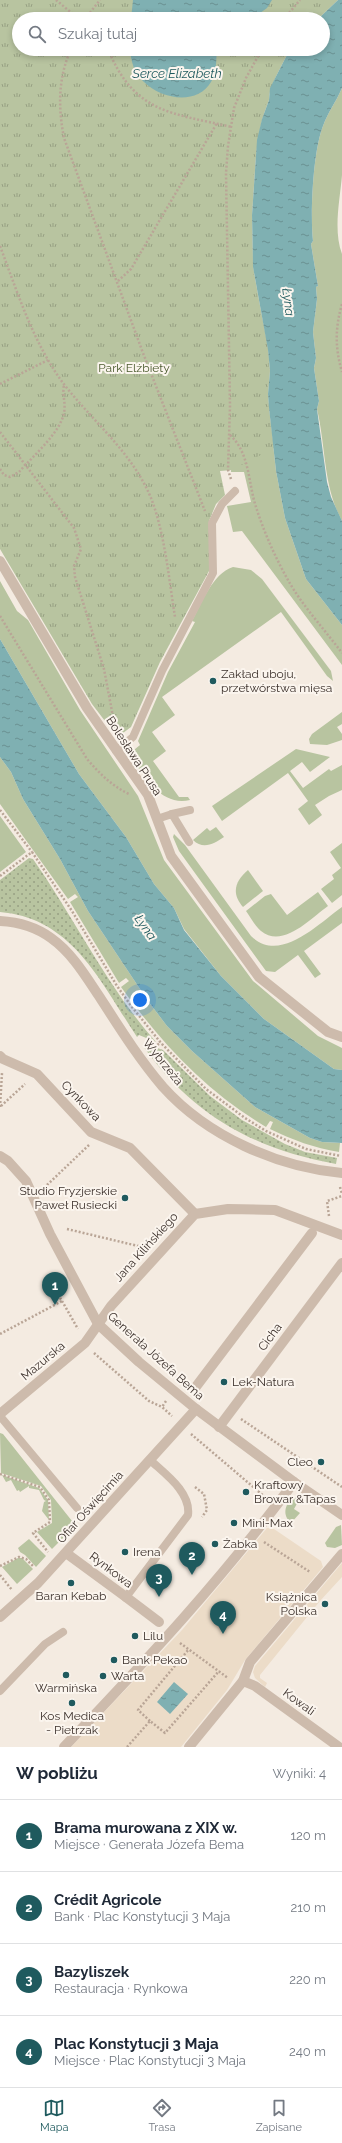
<!DOCTYPE html>
<html lang="pl">
<meta charset="utf-8">
<style>
body{margin:0;font-family:Raleway,sans-serif;background:#f2f2f3;color:#1f2937}
.you{position:absolute;left:140px;top:1000px;width:14px;height:14px;margin:-10px;border:3px solid #fff;border-radius:50%;background:#1a73e8;box-shadow:0 0 0 6px #1a73e833}
.badge{display:grid;place-items:center;width:26px;height:26px;border-radius:50%;background:#1f5a5e;color:#fff;font-size:13px;font-weight:700}
.pin{position:absolute;translate:-50% -33px;filter:drop-shadow(0 1px 2px #0008)}
.pin::after{content:'';position:absolute;top:21px;width:14px;height:12px;background:inherit;clip-path:polygon(0 0,100% 0,50% 100%)}
.list{margin:0;padding:0;list-style:none}
h2{display:flex;justify-content:space-between;align-items:center;height:52px;margin:0;padding:0 16px;font-size:17px}
h2 small{font-size:13px;font-weight:400;color:#747a83}
.list li{display:grid;grid-template-columns:26px 1fr auto;gap:12px;align-items:center;box-sizing:border-box;height:72px;padding:0 16px;border-top:1px solid #e0e1e3}
.list b{display:block;font-size:15px;white-space:nowrap}
.list p{margin:0;font-size:13px;white-space:nowrap;color:#747a83}
.list em{font-size:13px;font-style:normal;color:#747a83}
.icon{flex:none;width:22px;height:22px;fill:none;stroke:currentColor;stroke-width:2;stroke-linecap:round;stroke-linejoin:round}
.map{position:relative;flex:none;width:342px;height:1747px;overflow:hidden}
.search{position:absolute;background:#fff;box-shadow:0 2px 6px #0003;left:12px;right:12px;top:12px;height:44px;display:flex;align-items:center;gap:10px;box-sizing:border-box;padding:0 14px;border-radius:22px;color:#747a83;font-size:15px}
.sheet{height:340px;background:#fff}
nav{display:flex;justify-content:space-around;align-items:center;box-sizing:border-box;height:56px;border-top:1px solid #e0e1e3;background:#fff;font-size:11px;color:#747a83}
nav a{display:grid;justify-items:center;gap:2px}
nav .on{color:#1f5a5e}
.map>svg:first-child{display:block}
.grass{fill:#b8c4a0}
.park{fill:url(#park-tufts)}
.garden{fill:url(#garden-dots)}
.plaza{fill:#ecdcc8}
.water{fill:url(#water-ripples)}
.lines{fill:none;stroke-linecap:round;stroke-linejoin:round}
.path{stroke:#b9a596;stroke-width:2.5;stroke-dasharray:2 2;stroke-linecap:butt}
.service{stroke:#cdbbac;stroke-width:8}
.pedestrian{stroke:#cdbbac;stroke-width:10}
.minor{stroke:#cdbbac;stroke-width:10}
.poi-dot{fill:#1f5a5e;stroke:#fbf5ee;stroke-width:1.5}
.labels{text-anchor:middle;stroke-width:4;stroke-linejoin:round;paint-order:stroke}
.park-label{font-size:12px;fill:#4a5a2e;stroke:#fbf5ee}
.poi-label{font-size:12px;fill:#3b302b;stroke:#fbf5ee;text-anchor:start}
.street-label{font-size:12px;fill:#3b302b;stroke:#fbf5ee}
.water-label{font-size:13px;font-style:italic;fill:#1f5a5e;stroke:#fbf5ee}
</style>
<div class="map">
<svg width="342" height="1747" viewBox="0 0 342 1747">
<defs>
<pattern id="park-tufts" width="24" height="20" patternUnits="userSpaceOnUse"><rect width="24" height="20" fill="#b8c4a0"/><path d="M3 7l-1-3M5 7V3M7 7l1-3M15 17l-1-3M17 17v-4M19 17l1-3" fill="none" stroke="#97a083"/></pattern>
<pattern id="garden-dots" width="8" height="8" patternUnits="userSpaceOnUse"><rect width="8" height="8" fill="#b8c4a0"/><path d="M2 2h.1M6 6h.1" fill="none" stroke="#97a083" stroke-width="1.8" stroke-linecap="round"/></pattern>
<pattern id="water-ripples" width="26" height="14" patternUnits="userSpaceOnUse"><rect width="26" height="14" fill="#7fb0b2"/><path d="M2 4q2-2 4 0t4 0M15 11q2-2 4 0t4 0" fill="none" stroke="#699091"/></pattern>
</defs>
<rect width="100%" height="100%" fill="#f4ebe1"/>
<g class="grass">
<path d="M266,49H290L270,88L269,100L262,119L257,140L252,215L253,267L268,350L270,371L268,394L269,408L276,471L285,518L306,579L342,625V665L242,531L233,532L227,506L251,502L244,472H231L234,393L231,160L236,120L242,98L249,79Z"/>
<path d="M342,88C342,117 342,146 342,175C340,200 333,230 342,254V521C323,486 326,447 317,409L319,401L314,368L316,358L313,332L317,299L316,287L318,286L311,244L313,241C310,214 313,151 323,126C328,112 336,102 342,88Z"/>
<path d="M233,567L251,570L262,579L331,671L333,681L327,676L281,612L162,697L175,715L152,732L166,751L153,761L179,797H188L190,800C160,807 143,774 129,754L140,745L138,741L168,672L195,622L192,621C202,603 212,574 233,567Z"/>
<path d="M0,581L17,611L28,620L80,710L138,796L164,860L253,981L318,1036L342,1048V1070L334,1069L264,1019L221,976L184,929L174,908L154,884L126,837L79,774L0,639Z"/>
<path d="M342,712V724L337,727L342,734V740L327,745L310,744L309,739L312,734Z"/>
<path d="M296,749L330,757L310,772L302,762L290,771L303,788L329,769L331,771L342,765V790L329,796L315,805L322,815L309,825L298,809L308,801L288,773L222,821L212,806Z"/>
<path d="M0,757L11,772L23,799L60,859L88,911L148,1001L167,1026L192,1051L255,1107L310,1138L322,1142L340,1143L339,1152C314,1148 293,1140 270,1129L273,1122L270,1121L266,1127C207,1092 161,1043 121,987L129,981L126,978L119,983L70,902L78,897L75,894L68,899L0,804Z"/>
<path d="M0,816L26,852L0,872Z"/>
<path d="M216,827L224,837C214,844 203,850 193,840L207,828L210,831Z"/>
<path d="M174,834L185,845L251,936C280,964 318,924 342,907V923L304,951L321,974L315,978L298,955L275,972L266,971L179,851L173,837Z"/>
<path d="M342,843V895L332,903L321,889L334,879L332,875L341,868L330,852Z"/>
<path d="M248,870L263,891L243,907C231,893 235,881 248,870Z"/>
<path d="M318,892L328,906C311,918 283,949 261,931C255,926 251,918 246,911L265,896L271,894L287,915Z"/>
<path d="M0,1433L3,1434L72,1521L70,1531L52,1549L37,1532L52,1523L51,1500L41,1486L1,1473Z"/>
<path d="M2,1475L39,1488L48,1500L49,1520L42,1511L44,1502L46,1501L44,1500L39,1490L29,1488V1486L20,1492L19,1490L17,1491L11,1480L6,1482Z"/>
<path d="M297,1497L299,1500L294,1509L300,1513L291,1523C282,1515 285,1505 292,1498Z"/>
<path d="M341,1525L342,1545L335,1548L327,1547L325,1543L336,1527Z"/>
<path d="M29,1539L46,1556L36,1567L25,1555L20,1552L18,1548Z"/>
<path d="M18,1558H22L33,1569L17,1584L2,1567Z"/>
</g>
<path class="park" d="M0,0H338L318,19H19V49H290C253,106 249,198 253,266C255,294 264,321 268,349C270,365 268,379 268,394C268,412 272,430 274,448L232,470L220,471L225,495L216,504L209,521V571L160,662L131,727L123,733L111,729L92,704L0,549Z"/>
<g class="garden">
<path d="M29,858L33,859C75,919 107,987 156,1042L139,1035L137,1037C101,983 73,918 0,912V880Z"/>
<path d="M146,1044L163,1050L210,1096L242,1120L285,1144L305,1152L337,1158L336,1164C255,1150 191,1114 143,1046Z"/>
</g>
<g class="plaza">
<path d="M267,1528L274,1529L321,1561L323,1567L245,1660L227,1690L181,1747H71L182,1630Z"/>
<path d="M342,1563V1577L320,1601L260,1675V1678L267,1683L265,1687L255,1678L253,1672L255,1666Z"/>
</g>
<g class="water">
<path d="M133,0H272L267,8L252,19H131Z"/>
<path d="M338,0H342V88C336,102 328,112 323,126C313,151 310,214 313,241L311,244L318,286L316,287L317,299L313,332L316,358L314,368L319,401L317,409L327,482L331,497L342,521V625L306,579L285,518L276,471L269,408L268,394L270,371L268,350L253,267L252,215L257,140L262,119L269,100L270,88L290,49H323V19H318Z"/>
<path d="M130,49H217C216,59 217,73 211,82C197,106 161,99 144,82C134,74 131,61 130,49Z"/>
<path d="M0,639L79,774L126,837L154,884L174,908L184,930L221,976L264,1019L334,1069L342,1070V1143L322,1142L310,1138L255,1107L192,1051L167,1026L148,1001L88,911L60,859L23,799L11,772L0,757Z"/>
<path d="M174,1682L188,1694L170,1714L157,1702Z"/>
</g>
<g class="lines">
<g class="path">
<path d="M56,0L79,19"/>
<path d="M85,19L100,0"/>
<path d="M284,19L300,0"/>
<path d="M71,49C58,78 58,107 64,138L143,353L205,511"/>
<path d="M108,49C134,113 171,113 232,127"/>
<path d="M0,246C18,294 33,342 63,383C93,422 132,452 151,498C165,534 169,580 175,617"/>
<path d="M118,281L131,269L217,123"/>
<path d="M342,304C335,328 335,348 342,372"/>
<path d="M0,384L48,360"/>
<path d="M0,432L74,528L81,549L74,566L75,577L104,669L114,722"/>
<path d="M230,435C250,453 248,483 256,507C264,532 275,557 288,580C301,604 325,630 342,653"/>
<path d="M0,469L4,475L10,477L19,472C33,456 60,433 64,413C66,403 62,394 64,385"/>
<path d="M231,479L228,470L230,406L226,173L228,146L234,108L246,78L262,49"/>
<path d="M0,616L87,759C100,774 112,786 129,794"/>
<path d="M0,810L32,852"/>
<path d="M0,876L32,852L72,911L117,986L132,1007L161,1043L206,1089L245,1118L266,1131L306,1149L341,1156"/>
<path d="M146,1041L157,1045L161,1043"/>
<path d="M1,1106L25,1084"/>
<path d="M0,1107L2,1073"/>
<path d="M47,1185L89,1145"/>
<path d="M340,1187L342,1194"/>
<path d="M329,1216L327,1201L342,1196"/>
<path d="M67,1229L138,1246L147,1245"/>
<path d="M62,1301L78,1329"/>
<path d="M0,1334L62,1301L54,1288"/>
<path d="M94,1353L149,1401L162,1407"/>
<path d="M166,1401L162,1407L172,1416"/>
<path d="M241,1419L342,1487"/>
<path d="M191,1434L265,1497"/>
<path d="M0,1474L40,1487L49,1500L50,1522L33,1533L48,1552"/>
<path d="M195,1487L204,1494L207,1510L202,1517"/>
<path d="M264,1542L310,1572"/>
<path d="M0,1566L19,1557L26,1559L34,1567"/>
<path d="M0,1575L12,1590"/>
<path d="M180,1643L228,1678"/>
<path d="M150,1721L138,1710L189,1649"/>
<path d="M127,1747L150,1721L165,1733L219,1671"/>
</g>
<g class="service">
<path d="M116,751L133,737L162,671L213,573L212,523L222,504L235,491"/>
<path d="M172,814L190,810"/>
<path d="M157,819L172,814L189,842"/>
<path d="M0,1416L77,1508"/>
<path d="M126,1597L188,1515C191,1492 165,1474 150,1460"/>
<path d="M0,1691L45,1644L63,1632"/>
</g>
<g class="pedestrian">
<path d="M195,1388L312,1233"/>
<path d="M126,1597L159,1622"/>
</g>
<g class="minor">
<path d="M0,561L87,708L148,795L171,856L259,977L328,1032L342,1037"/>
<path d="M0,921C18,922 36,927 51,938C72,953 85,975 99,996C119,1027 139,1059 163,1087C207,1136 277,1167 342,1173"/>
<path d="M0,1056L3,1059L37,1074L91,1132L130,1148L195,1214"/>
<path d="M0,1156L8,1161L26,1181L50,1234L98,1324L139,1362L196,1409L294,1482L342,1515"/>
<path d="M0,1414L85,1343L111,1306L195,1214L228,1209L275,1210L342,1235"/>
<path d="M219,1427L342,1263"/>
<path d="M66,1553L126,1597"/>
<path d="M0,1617L38,1583L196,1409"/>
<path d="M243,1681L255,1686L339,1747"/>
<path d="M64,1747C145,1662 224,1577 294,1482"/>
<path d="M189,1747L243,1681L250,1662L342,1554"/>
</g>
</g>
<g class="poi-dot">
<circle cx="213" cy="681" r="4"/>
<circle cx="125" cy="1198" r="4"/>
<circle cx="224" cy="1382" r="4"/>
<circle cx="321" cy="1462" r="4"/>
<circle cx="246" cy="1492" r="4"/>
<circle cx="234" cy="1523" r="4"/>
<circle cx="215" cy="1544" r="4"/>
<circle cx="125" cy="1552" r="4"/>
<circle cx="71" cy="1583" r="4"/>
<circle cx="325" cy="1604" r="4"/>
<circle cx="135" cy="1636" r="4"/>
<circle cx="114" cy="1660" r="4"/>
<circle cx="66" cy="1675" r="4"/>
<circle cx="103" cy="1676" r="4"/>
<circle cx="72" cy="1703" r="4"/>
</g>
<g class="labels">
<g class="park-label">
<text x="134" y="372">Park Elżbiety</text>
</g>
<g class="poi-label">
<text x="221" y="678">Zakład uboju,<tspan x="221" dy="14">przetwórstwa mięsa</tspan></text>
<text x="117" y="1195" text-anchor="end">Studio Fryzjerskie<tspan x="117" dy="14">Paweł Rusiecki</tspan></text>
<text x="232" y="1386">Lek-Natura</text>
<text x="313" y="1466" text-anchor="end">Cleo</text>
<text x="254" y="1489">Kraftowy<tspan x="254" dy="14">Browar &amp;Tapas</tspan></text>
<text x="242" y="1527">Mini-Max</text>
<text x="223" y="1548">Żabka</text>
<text x="133" y="1556">Irena</text>
<text x="71" y="1600" text-anchor="middle">Baran Kebab</text>
<text x="317" y="1601" text-anchor="end">Książnica<tspan x="317" dy="14">Polska</tspan></text>
<text x="143" y="1640">Lilu</text>
<text x="122" y="1664">Bank Pekao</text>
<text x="111" y="1680">Warta</text>
<text x="66" y="1692" text-anchor="middle">Warmińska</text>
<text x="72" y="1720" text-anchor="middle">Kos Medica<tspan x="72" dy="14">- Pietrzak</tspan></text>
</g>
<g class="street-label">
<text transform="translate(134 756) rotate(57)" y="4">Bolesława Prusa</text>
<text transform="translate(163 1062) rotate(51)" y="4">Wybrzeża</text>
<text transform="translate(81 1101) rotate(46)" y="4">Cynkowa</text>
<text transform="translate(146 1247) rotate(-48)" y="4">Jana Kilińskiego</text>
<text transform="translate(270 1337) rotate(-53)" y="4">Cicha</text>
<text transform="translate(156 1356) rotate(42)" y="4">Generała Józefa Bema</text>
<text transform="translate(43 1361) rotate(-40)" y="4">Mazurska</text>
<text transform="translate(90 1507) rotate(-48)" y="4">Ofiar Oświęcimia</text>
<text transform="translate(111 1570) rotate(37)" y="4">Rynkowa</text>
<text transform="translate(299 1702) rotate(36)" y="4">Kowali</text>
</g>
<g class="water-label">
<text x="177" y="78">Serce Elizabeth</text>
<text transform="translate(289 302) rotate(83)" y="5">Łyna</text>
<text transform="translate(146 927) rotate(55)" y="5">Łyna</text>
</g>
</g>
</svg>
<div class="you"></div>
<div class="pin badge" style="left:55px;top:1305px">1</div>
<div class="pin badge" style="left:192px;top:1575px">2</div>
<div class="pin badge" style="left:159px;top:1597px">3</div>
<div class="pin badge" style="left:223px;top:1634px">4</div>
<div class="search"><svg class="icon" aria-label="search" viewBox="0 0 24 24"><circle cx="10" cy="10" r="6"/><path d="M15 15l6 6"/></svg>Szukaj tutaj</div>
</div>
<section class="sheet">
<h2>W pobliżu<small>Wyniki: 4</small></h2>
<ul class="list">
<li><span class="badge">1</span><div><b>Brama murowana z XIX w.</b><p>Miejsce · Generała Józefa Bema</p></div><em>120 m</em></li>
<li><span class="badge">2</span><div><b>Crédit Agricole</b><p>Bank · Plac Konstytucji 3 Maja</p></div><em>210 m</em></li>
<li><span class="badge">3</span><div><b>Bazyliszek</b><p>Restauracja · Rynkowa</p></div><em>220 m</em></li>
<li><span class="badge">4</span><div><b>Plac Konstytucji 3 Maja</b><p>Miejsce · Plac Konstytucji 3 Maja</p></div><em>240 m</em></li>
</ul>
</section>
<nav>
<a class="on"><svg class="icon" aria-label="map" viewBox="0 0 24 24"><path d="M3 6l6-2 6 2 6-2v14l-6 2-6-2-6 2zM9 4v14M15 6v14"/></svg>Mapa</a>
<a><svg class="icon" aria-label="directions" viewBox="0 0 24 24"><path d="M12 3l9 9-9 9-9-9zM9 14v-3h6M13 9l2 2-2 2"/></svg>Trasa</a>
<a><svg class="icon" aria-label="saved" viewBox="0 0 24 24"><path d="M7 4h10v16l-5-4-5 4z"/></svg>Zapisane</a>
</nav>
